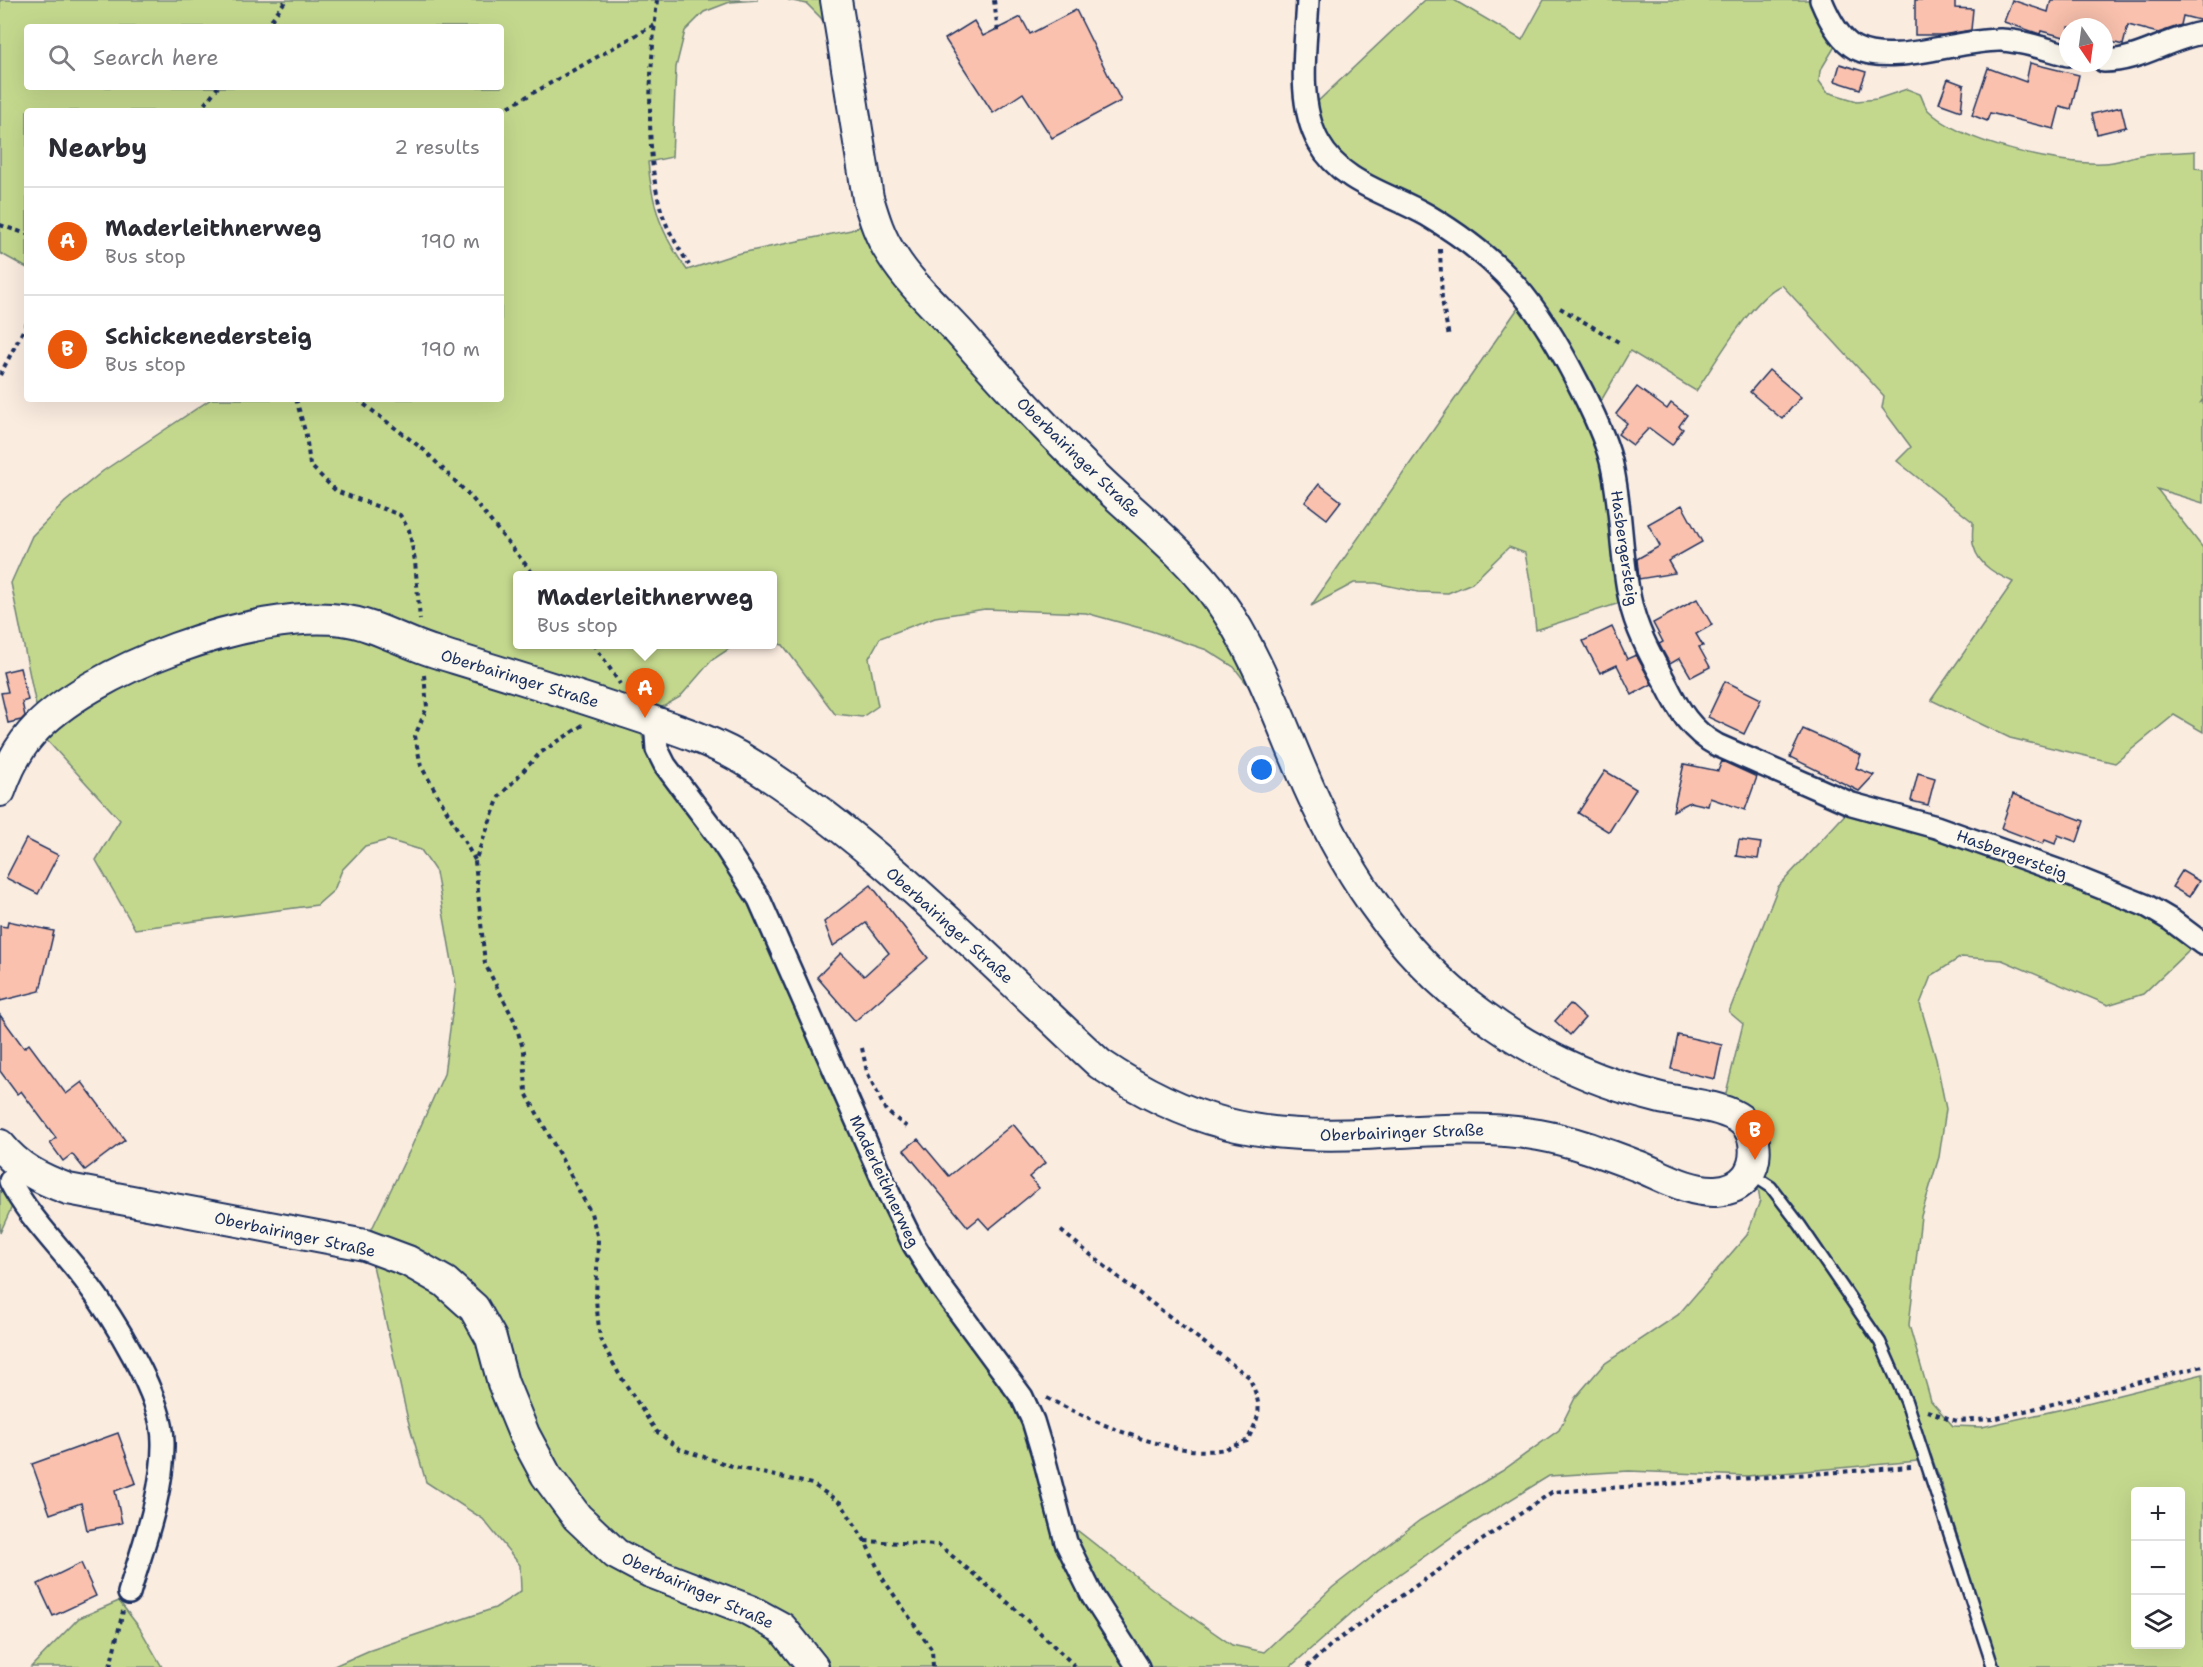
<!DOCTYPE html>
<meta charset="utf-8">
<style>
body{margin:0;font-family:"Shantell Sans",sans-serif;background:#f7f7f7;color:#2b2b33}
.controls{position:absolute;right:18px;bottom:18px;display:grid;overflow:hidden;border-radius:6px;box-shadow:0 6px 24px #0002}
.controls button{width:54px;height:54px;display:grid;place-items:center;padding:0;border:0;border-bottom:2px solid #e1e1e2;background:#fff;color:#2b2b33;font:30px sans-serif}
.compass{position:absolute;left:2059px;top:18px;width:54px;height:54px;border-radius:50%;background:#fff;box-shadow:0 6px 24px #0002;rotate:167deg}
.you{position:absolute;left:1262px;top:770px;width:21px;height:21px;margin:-15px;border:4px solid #fff;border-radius:50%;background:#1a73e8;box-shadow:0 0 0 9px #1a73e833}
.badge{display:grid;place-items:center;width:39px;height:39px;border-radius:50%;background:#ea580c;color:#fff;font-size:20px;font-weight:700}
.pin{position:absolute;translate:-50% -50px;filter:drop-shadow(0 2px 3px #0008)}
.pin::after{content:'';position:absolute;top:32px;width:21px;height:18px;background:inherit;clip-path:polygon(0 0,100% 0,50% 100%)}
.popup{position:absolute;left:513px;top:571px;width:264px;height:78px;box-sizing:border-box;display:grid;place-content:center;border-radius:6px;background:#fff;filter:drop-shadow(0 2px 4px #0005);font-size:20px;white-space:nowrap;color:#7c7c81}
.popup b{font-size:22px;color:#2b2b33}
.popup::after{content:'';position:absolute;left:50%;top:100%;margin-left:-12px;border:12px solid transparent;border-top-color:#fff}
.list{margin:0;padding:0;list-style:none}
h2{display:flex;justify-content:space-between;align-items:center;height:78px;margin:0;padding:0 24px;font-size:26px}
h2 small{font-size:20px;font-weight:400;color:#7c7c81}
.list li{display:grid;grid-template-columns:39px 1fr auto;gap:18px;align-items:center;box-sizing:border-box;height:108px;padding:0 24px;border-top:2px solid #e1e1e2}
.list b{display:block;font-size:22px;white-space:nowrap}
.list p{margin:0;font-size:20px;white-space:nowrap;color:#7c7c81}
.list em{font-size:20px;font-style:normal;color:#7c7c81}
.icon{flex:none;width:33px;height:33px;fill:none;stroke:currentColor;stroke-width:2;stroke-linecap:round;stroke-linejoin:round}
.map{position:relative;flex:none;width:2203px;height:1667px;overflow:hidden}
.search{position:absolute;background:#fff;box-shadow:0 6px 24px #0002;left:24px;top:24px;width:480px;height:66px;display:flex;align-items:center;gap:15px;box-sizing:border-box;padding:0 21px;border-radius:6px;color:#7c7c81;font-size:22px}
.panel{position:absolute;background:#fff;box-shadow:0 6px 24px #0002;left:24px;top:108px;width:480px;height:294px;border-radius:6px}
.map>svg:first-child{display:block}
.green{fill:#c4d88d;stroke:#708476;stroke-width:1.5;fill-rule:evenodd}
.building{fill:#fac2ae;stroke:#1b2f5e;stroke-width:1.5}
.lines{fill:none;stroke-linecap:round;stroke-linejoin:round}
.lane-casing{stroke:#1b2f5e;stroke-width:15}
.street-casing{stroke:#1b2f5e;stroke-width:26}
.secondary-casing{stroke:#1b2f5e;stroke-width:34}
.path{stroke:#1b2f5e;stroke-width:4;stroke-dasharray:4.5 4.5;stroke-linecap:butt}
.lane{stroke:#fbf7ec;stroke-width:10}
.street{stroke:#fbf7ec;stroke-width:21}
.secondary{stroke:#fbf7ec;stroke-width:30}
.labels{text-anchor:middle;stroke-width:4.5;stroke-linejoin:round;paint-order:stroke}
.street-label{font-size:16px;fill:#1b2f5e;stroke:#fbf7ec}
</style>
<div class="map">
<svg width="2203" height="1667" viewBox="0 0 2203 1667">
<rect width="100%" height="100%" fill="#fbece0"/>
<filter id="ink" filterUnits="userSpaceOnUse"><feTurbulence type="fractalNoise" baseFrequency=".0167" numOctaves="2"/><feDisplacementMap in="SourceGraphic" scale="12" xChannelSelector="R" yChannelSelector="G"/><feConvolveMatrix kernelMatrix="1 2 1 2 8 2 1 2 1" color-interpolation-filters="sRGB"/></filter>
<g filter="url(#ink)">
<g class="green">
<path d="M0,0H758L730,2L704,12L685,31L676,67L672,157L648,162C652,206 661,234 687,270L736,254L851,230L865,224L1196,582L1266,709L1234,667L1207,650L1151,631L1086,613L985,609L935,617L880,638L869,658L878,706L862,717L835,714L783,645L773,643L772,576H518V644L735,645L712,660L680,697L652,713L639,726L647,752L729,860L975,1342L1028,1424L1060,1541L1078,1531L1160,1595L1232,1645L1264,1652L1333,1587L1420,1520L1502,1471L1559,1430L1575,1398L1604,1364L1678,1315L1747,1235L1760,1201L1758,1186L1766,1168L1724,1101L1743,1024L1729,1012L1778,887L1850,809L1916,828L2143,913L2192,947L2143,994L2108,1005L2002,960L1961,957L1931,976L1920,1004L1936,1059L1946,1109L1939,1157L1921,1216L1909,1325L1931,1401L1953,1426L1982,1427L2067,1408L2203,1374V1667H1998L1941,1483L1931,1455L1918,1461L1747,1476L1629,1471L1549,1476L1463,1529L1380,1588L1290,1667H332L368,1651L495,1608L521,1591L520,1565L483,1519L426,1482L408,1420L367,1239L410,1150L444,1074L456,984L436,872L421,850L388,840L365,846L342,870L334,890L317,905L135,929L96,860L120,820L42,735L11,583L32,536L65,502L103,471L211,399H501V111H27V268L0,253ZM27,27H501V87H27ZM2136,1492H2180V1644H2136Z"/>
<path d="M788,0H828L834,39L821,18L807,4Z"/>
<path d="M1425,0H1454L1522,40L1544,0H1813L1837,43L1820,71L1819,81L1827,92L1857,101L1877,99L1907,89L1920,94C1923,99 1924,106 1928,110C1961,143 2058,165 2104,163C2116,163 2128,157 2140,155C2158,152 2177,153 2195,151V168L2203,169V399L2201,402L2203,401V503L2157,489L2203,548V732L2174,715L2115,763L2010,738L1931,700L2013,582C1998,575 1979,566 1974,547C1971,540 1973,530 1973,522L1897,461L1911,447L1882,408L1884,396L1782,285C1754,295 1714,365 1696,391L1630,351L1598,406L1541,304L1332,153L1313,106Z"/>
<path d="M1523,301L1575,387L1609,471L1620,603L1536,630L1531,586L1525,553L1509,547L1472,583L1448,593L1418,592L1376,583H1354L1311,606Z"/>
<path d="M0,1191L8,1195L14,1202L0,1233Z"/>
<path d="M119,1601L139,1627L162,1667H31L79,1618Z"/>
</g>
<g class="building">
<path d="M1915,0H1955V8L1973,9L1971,30L1942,35H1915Z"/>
<path d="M2012,0L2048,12L2051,0H2203V21L2183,16L2181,25L2158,33L2128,25L2123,45L2104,40V27H2068V38L2041,31L2040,34L2004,22Z"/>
<path d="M1076,10L1121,101L1052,138L1023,93L993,113L945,39L974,21L983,36L1021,17L1030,34Z"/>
<path d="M2030,63L2079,75L2071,109L2060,106L2054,129L1990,113L1987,121L1972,115L1988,68L2026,82Z"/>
<path d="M1840,64L1866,72L1860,89L1835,81Z"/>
<path d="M1948,79L1964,85L1961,111L1939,103Z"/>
<path d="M2121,107L2126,127L2097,134L2092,114Z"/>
<path d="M1769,370L1801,397L1782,419L1750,392Z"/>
<path d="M1637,387L1667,409L1671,403L1687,415L1679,426L1683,429L1672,445L1649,428L1633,445L1618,434L1627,423L1616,414Z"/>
<path d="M1319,484L1341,501L1327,519L1305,502Z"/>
<path d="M1682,505L1702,542L1668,561L1675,573L1639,579L1637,559L1660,546L1648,524Z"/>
<path d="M1697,599L1712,625L1696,634L1703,646L1699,647L1710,667L1691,677L1680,658L1670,664L1659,644L1663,642L1653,623Z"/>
<path d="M1612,627L1627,659L1636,655L1652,684L1632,695L1617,665L1600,673L1583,641Z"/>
<path d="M20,668L28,700L22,702L25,716L21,720L8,723L1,693L8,692L3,672Z"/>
<path d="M1725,681L1761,699L1744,734L1708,717Z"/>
<path d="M1803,729L1861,755L1856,768L1874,775L1859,791L1790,757Z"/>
<path d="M1722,761L1757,777L1745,810L1710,798L1708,806L1690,802L1673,811L1684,764L1718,771Z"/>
<path d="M1605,771L1636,789L1609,832L1578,813Z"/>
<path d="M1918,773L1935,778L1928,805L1911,801Z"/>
<path d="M2013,794L2084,821L2077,842L2058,835L2055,844L2045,840L2043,844L2001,828Z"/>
<path d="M26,839L58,855L38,894L6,878Z"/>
<path d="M1739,840L1761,843L1758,859L1736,856Z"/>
<path d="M2182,871L2199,881L2189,897L2172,887Z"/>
<path d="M871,885L928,958L855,1021L817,977L841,953L864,976L889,953L866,923L833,946L824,922Z"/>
<path d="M8,921L54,931L40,991L0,1001V926L7,927Z"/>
<path d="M1570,1004L1585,1018L1570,1035L1555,1021Z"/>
<path d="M0,1015L24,1048L29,1044L66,1094L82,1082L125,1140L85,1170L72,1154L63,1161L50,1143L56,1138L21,1091L17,1094L0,1071Z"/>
<path d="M1678,1035L1722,1045L1715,1079L1671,1069Z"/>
<path d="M1013,1124L1045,1163L1029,1177L1039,1188L989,1229L979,1218L968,1227L904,1150L918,1139L949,1176Z"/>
<path d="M118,1433L136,1483L115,1491L122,1523L87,1530L81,1503L50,1514L32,1464Z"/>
<path d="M81,1563L96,1596L53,1616L38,1584Z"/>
</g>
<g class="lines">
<defs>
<path id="lane" d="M1751,1174L1771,1187L1800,1225L1880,1342L1906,1401L1993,1667"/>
<g id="street">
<path d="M1308,0C1306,45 1296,102 1319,143C1342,184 1389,193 1427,215C1504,261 1537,303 1577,381C1590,406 1604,434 1611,461C1622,506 1620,554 1630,600C1636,630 1652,658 1666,684C1679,710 1691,731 1717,745L1852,804L1936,827L2062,872L2147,906L2171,920L2203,944"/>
<path d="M1821,0C1828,17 1839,39 1855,48C1893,67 1959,39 2001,40C2023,41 2046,49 2068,55"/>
<path d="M2104,61C2140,61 2168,38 2203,33"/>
<path d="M660,723L656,735L657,749L665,765L716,833L759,899L889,1194L914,1245L940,1286L1022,1397L1033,1421L1043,1454L1066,1542L1093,1597L1138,1667"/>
<path d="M10,1181C28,1217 59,1246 84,1279C112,1316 163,1396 163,1442C164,1491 143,1546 129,1593"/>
</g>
<g id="secondary">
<path d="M0,791C7,771 17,750 31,734C87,669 258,608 342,620C375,624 404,643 435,652C497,671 560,690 622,711C667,726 714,740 754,766C882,847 989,962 1100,1064C1189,1124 1258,1139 1364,1134C1425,1131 1479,1125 1539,1135C1573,1141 1606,1154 1638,1166C1663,1176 1688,1192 1716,1191C1744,1189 1758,1170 1754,1142C1752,1131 1747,1123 1737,1117C1714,1104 1683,1104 1657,1097C1593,1081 1534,1054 1481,1014C1395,952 1340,863 1300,767C1276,711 1255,650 1219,600C1185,552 1137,517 1095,476C1048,431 1003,382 960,333C937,308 910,284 892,255C880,238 874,218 868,198L836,0"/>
<path d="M0,1145C18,1168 41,1179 68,1189L365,1245L408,1261L445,1282L474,1308L491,1338L503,1383L524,1434L546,1475L577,1517L616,1554L650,1572L749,1610L782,1628L813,1667"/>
</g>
</defs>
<use href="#lane" class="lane-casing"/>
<use href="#street" class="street-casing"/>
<use href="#secondary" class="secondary-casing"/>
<g class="path">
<path d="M657,0C651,61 644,143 659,202C664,225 677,245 689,265"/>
<path d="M994,0L998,32"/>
<path d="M266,27L286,0"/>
<path d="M199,111L218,87"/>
<path d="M501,111L654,25"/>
<path d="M0,225L27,234"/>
<path d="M1440,249L1442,300L1449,337"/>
<path d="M1560,308L1622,344"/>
<path d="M0,375L27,323"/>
<path d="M296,399L306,435L310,465L336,491L400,515L409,530L415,561L420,620"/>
<path d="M357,399L424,450L471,497L535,576"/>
<path d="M594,644L620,684"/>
<path d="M424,675L427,707L415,736L421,766L475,860"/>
<path d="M583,725L540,753L499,797L475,861L485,964L514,1020L524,1051L526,1093L591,1213L598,1239L596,1300L600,1339L619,1374L656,1431L680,1449L735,1467L812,1484L841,1503L865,1541L883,1579L932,1650L933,1667"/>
<path d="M862,1048L867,1072L886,1111L907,1127"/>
<path d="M1047,1398C1090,1420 1175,1460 1225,1449C1232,1447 1239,1443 1247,1441C1262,1412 1262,1407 1249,1377L1123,1281L1060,1230"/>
<path d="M1927,1411L1957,1421L1993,1419L2203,1366"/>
<path d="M865,1541L939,1545L1012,1606L1076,1667"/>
<path d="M110,1667L123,1611"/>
<path d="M1307,1667L1333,1643L1552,1492L1911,1467"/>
</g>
<use href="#lane" class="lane"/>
<use href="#street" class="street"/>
<use href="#secondary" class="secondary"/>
</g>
</g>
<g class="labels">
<g class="street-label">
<text transform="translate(1079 457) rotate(44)" y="6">Oberbairinger Straße</text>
<text transform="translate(1625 548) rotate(82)" y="6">Hasbergersteig</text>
<text transform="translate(520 678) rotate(17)" y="6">Oberbairinger Straße</text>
<text transform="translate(2012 854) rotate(20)" y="6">Hasbergersteig</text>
<text transform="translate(950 925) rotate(42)" y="6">Oberbairinger Straße</text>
<text transform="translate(1402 1132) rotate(-2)" y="6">Oberbairinger Straße</text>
<text transform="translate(885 1181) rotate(65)" y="6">Maderleithnerweg</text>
<text transform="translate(295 1234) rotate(12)" y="6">Oberbairinger Straße</text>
<text transform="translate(698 1590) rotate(24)" y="6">Oberbairinger Straße</text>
</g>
</g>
</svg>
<div class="controls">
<button>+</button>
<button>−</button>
<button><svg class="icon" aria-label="layers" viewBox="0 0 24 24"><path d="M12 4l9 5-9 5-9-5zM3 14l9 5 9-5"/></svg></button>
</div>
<svg class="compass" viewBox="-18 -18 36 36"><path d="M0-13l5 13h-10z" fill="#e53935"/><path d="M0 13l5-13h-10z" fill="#7c7c81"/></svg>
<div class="you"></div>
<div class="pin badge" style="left:645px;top:718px">A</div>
<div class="popup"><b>Maderleithnerweg</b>Bus stop</div>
<div class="pin badge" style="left:1755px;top:1160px">B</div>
<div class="search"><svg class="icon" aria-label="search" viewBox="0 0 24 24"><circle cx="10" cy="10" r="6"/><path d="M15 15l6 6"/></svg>Search here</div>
<section class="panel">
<h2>Nearby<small>2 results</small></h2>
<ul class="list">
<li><span class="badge">A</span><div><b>Maderleithnerweg</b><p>Bus stop</p></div><em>190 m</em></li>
<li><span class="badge">B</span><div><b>Schickenedersteig</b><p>Bus stop</p></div><em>190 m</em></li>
</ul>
</section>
</div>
